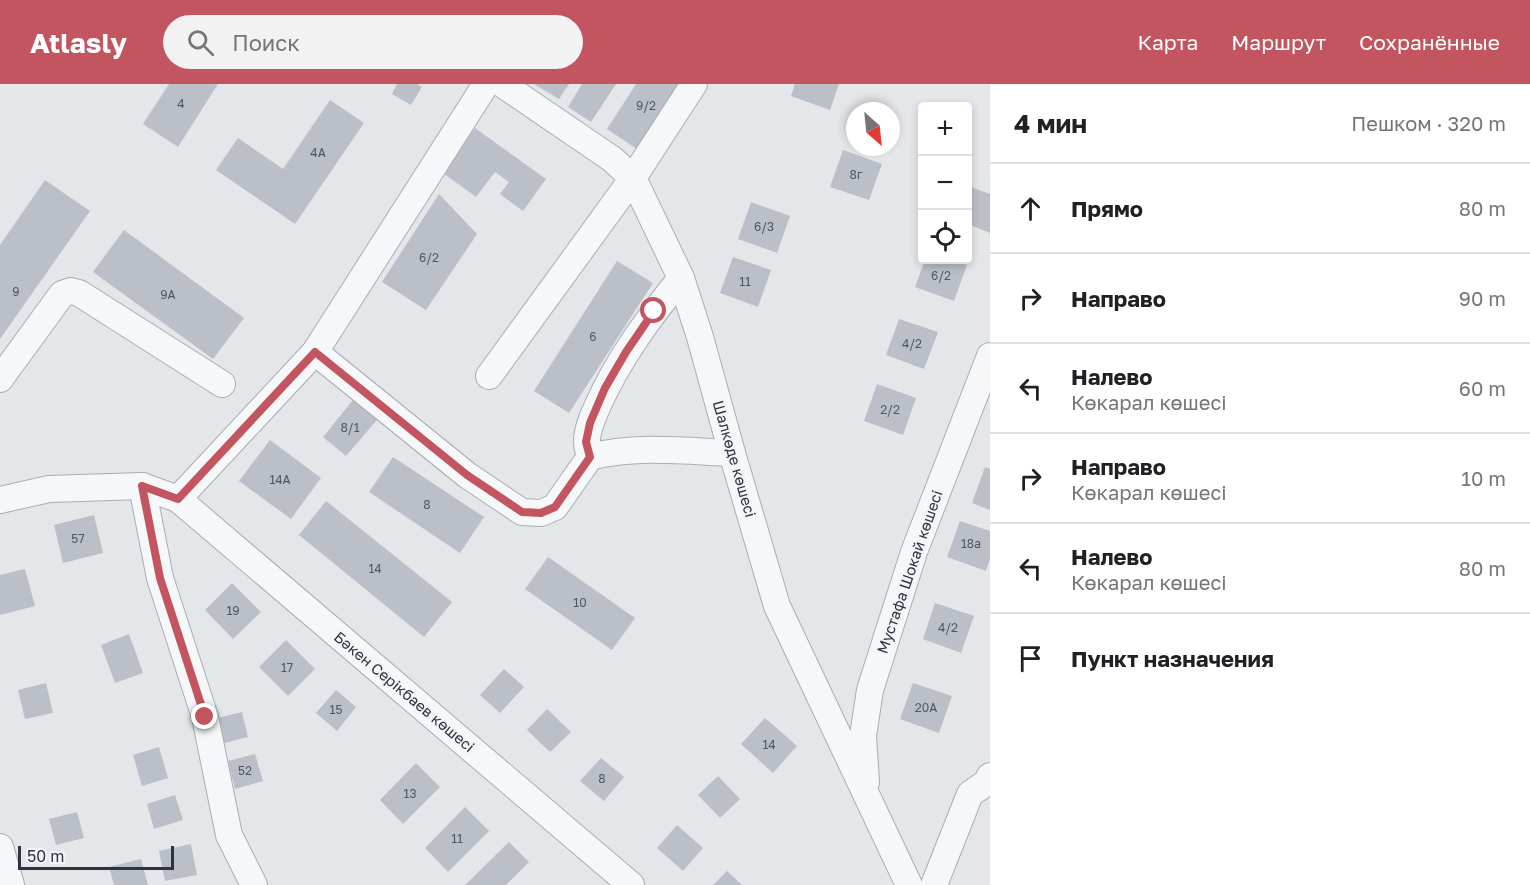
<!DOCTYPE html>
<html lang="ru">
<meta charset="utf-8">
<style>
body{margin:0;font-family:"Golos Text",sans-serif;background:#f2f2f2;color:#202124}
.controls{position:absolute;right:18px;top:18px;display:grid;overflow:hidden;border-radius:6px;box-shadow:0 3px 9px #0003}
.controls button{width:54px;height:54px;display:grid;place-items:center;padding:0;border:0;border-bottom:2px solid #e0e0e0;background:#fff;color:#202124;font:30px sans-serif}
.compass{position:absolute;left:846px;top:18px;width:54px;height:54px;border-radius:50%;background:#fff;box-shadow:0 3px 9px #0003;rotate:153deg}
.scale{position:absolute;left:18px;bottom:15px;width:156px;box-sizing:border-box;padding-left:6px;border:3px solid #2d3341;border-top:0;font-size:16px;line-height:21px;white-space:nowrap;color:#2d3341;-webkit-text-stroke:4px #f3f5f8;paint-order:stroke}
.stop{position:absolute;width:18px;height:18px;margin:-14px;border:4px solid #c35560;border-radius:50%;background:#fff}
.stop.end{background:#c35560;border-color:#fff;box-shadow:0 2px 6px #0008}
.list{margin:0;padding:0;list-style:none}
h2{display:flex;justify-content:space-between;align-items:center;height:78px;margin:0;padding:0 24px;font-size:26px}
h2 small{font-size:20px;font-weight:400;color:#757577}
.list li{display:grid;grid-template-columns:39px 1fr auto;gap:18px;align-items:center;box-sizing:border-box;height:90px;padding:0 24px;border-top:2px solid #e0e0e0}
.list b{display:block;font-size:22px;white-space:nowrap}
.list p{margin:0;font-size:20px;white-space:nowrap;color:#757577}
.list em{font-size:20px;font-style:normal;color:#757577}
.icon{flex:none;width:33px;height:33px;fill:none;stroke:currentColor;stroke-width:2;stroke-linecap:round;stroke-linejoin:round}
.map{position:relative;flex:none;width:990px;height:801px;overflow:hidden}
header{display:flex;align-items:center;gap:36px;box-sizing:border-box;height:84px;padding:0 30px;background:#c35560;color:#fff}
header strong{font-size:28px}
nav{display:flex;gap:33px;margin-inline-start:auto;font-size:21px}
.search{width:420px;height:54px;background:#f2f2f2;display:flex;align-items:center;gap:15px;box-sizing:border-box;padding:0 21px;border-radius:33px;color:#757577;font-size:22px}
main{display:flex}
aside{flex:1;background:#fff}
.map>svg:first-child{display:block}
.building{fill:#bbbfc7}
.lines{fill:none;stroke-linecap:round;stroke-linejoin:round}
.minor-casing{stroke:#a9adb4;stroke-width:28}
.minor{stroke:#f6f7f9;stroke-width:26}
.route{stroke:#c35560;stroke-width:8}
.labels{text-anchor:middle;stroke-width:5;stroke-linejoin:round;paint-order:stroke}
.number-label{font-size:12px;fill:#505662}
.street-label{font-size:15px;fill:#2d3341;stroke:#f3f5f8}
</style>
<header>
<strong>Atlasly</strong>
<div class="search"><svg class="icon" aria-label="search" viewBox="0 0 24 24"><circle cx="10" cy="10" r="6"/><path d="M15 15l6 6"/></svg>Поиск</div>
<nav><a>Карта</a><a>Маршрут</a><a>Сохранённые</a></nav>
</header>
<main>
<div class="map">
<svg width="990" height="801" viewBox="0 0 990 801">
<rect width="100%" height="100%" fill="#e4e6ea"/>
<g class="building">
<path d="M169,0H218L178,63L143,40Z"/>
<path d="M397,0H417L422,3L411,21L392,10Z"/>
<path d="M534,0H569L559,15Z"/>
<path d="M582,0H616L591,38L568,23Z"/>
<path d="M636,0H685L640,67L607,45Z"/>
<path d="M795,0H839L830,26L791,12Z"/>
<path d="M330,16L364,39L295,140L216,86L238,54L283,85Z"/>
<path d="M475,44L546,95L523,127L500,110L509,98L495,88L476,113L443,89Z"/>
<path d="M843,66L882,80L869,116L830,103Z"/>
<path d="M45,96L90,127L0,255V161Z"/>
<path d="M968,102L990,110V149L968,140Z"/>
<path d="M439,110L477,150L426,226L382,198Z"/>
<path d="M751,118L790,132L777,169L738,155Z"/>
<path d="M124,146L244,234L213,275L93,188Z"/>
<path d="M733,173L771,186L758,223L720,209Z"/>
<path d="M925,176H953L967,181L954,217L915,203Z"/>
<path d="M617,177L653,199L569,329L534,307Z"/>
<path d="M899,235L938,248L924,285L886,271Z"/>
<path d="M877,300L916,314L903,351L864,337Z"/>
<path d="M353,316L377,336L346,372L323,353Z"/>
<path d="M270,356L321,394L291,435L239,397Z"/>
<path d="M393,373L484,433L460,469L369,408Z"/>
<path d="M985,383L990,385V426L972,419Z"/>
<path d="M326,417L452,518L424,553L299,451Z"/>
<path d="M94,431L103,469L63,479L54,441Z"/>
<path d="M960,437L990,447V475L986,487L947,473Z"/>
<path d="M548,473L635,534L612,566L525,505Z"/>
<path d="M25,485L35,522L0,531V491Z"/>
<path d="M232,499L261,528L233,555L205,526Z"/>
<path d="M935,519L974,532L961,569L923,555Z"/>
<path d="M129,550L143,589L115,599L101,561Z"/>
<path d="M286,556L315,585L288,612L259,583Z"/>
<path d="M504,585L524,603L500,629L480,611Z"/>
<path d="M46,599L53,629L25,635L18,606Z"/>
<path d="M913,599L952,612L939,649L900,635Z"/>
<path d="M336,606L356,623L337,647L316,629Z"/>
<path d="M547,625L571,648L550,668L527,646Z"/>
<path d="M242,628L248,653L221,660L214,635Z"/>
<path d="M765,634L797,662L773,689L741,660Z"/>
<path d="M159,663L168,694L142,702L133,671Z"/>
<path d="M255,670L263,697L235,705L228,677Z"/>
<path d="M601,674L624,693L604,717L580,697Z"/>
<path d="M416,679L440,703L403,740L380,716Z"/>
<path d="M718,692L740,715L720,734L698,711Z"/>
<path d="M175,711L183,736L154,745L147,720Z"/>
<path d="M465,723L489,747L448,788L425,764Z"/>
<path d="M77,728L84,754L56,761L49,735Z"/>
<path d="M677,741L703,764L683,787L657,764Z"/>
<path d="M509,758L529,778L506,801H465Z"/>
<path d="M191,760L197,791L165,797L159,767Z"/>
<path d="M141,775L148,801H114L109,783Z"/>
<path d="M727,787L742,801H713Z"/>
</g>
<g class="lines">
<defs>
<g id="minor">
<path d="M502,0L612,75L633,94L681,194L700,253L732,369L777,522L909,801"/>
<path d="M315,268L467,391L522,428L541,429L555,423L590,373C636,361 685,367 732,369"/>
<path d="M489,292L633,94L694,0"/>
<path d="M0,295L62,210L71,207L79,209L222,300"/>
<path d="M590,373C589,368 586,361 587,355C588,343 593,332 598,321C619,274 649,234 681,194"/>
<path d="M178,415L631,801"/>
<path d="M0,416L49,405L142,402"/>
<path d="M866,698L863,652L870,606L914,468L990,272"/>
<path d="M0,763L11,801"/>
<path d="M254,801L229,751L205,633L160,494L142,402L178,415L315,268L486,0"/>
<path d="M934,801L970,710L986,699L990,692"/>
</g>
</defs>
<use href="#minor" class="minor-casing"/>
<use href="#minor" class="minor"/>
</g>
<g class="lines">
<path class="route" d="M205,633L160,494L142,402L178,415L315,268L467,391L522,428L541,429L555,423L590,373L586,358L590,339L605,304L626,268L654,227"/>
</g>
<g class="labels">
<g class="number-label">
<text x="181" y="24">4</text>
<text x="646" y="26">9/2</text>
<text x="318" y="73">4А</text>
<text x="856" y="95">8г</text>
<text x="764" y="147">6/3</text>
<text x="429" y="178">6/2</text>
<text x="941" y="196">6/2</text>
<text x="745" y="202">11</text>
<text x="16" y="212">9</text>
<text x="168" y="215">9А</text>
<text x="593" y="257">6</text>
<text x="912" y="264">4/2</text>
<text x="890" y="330">2/2</text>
<text x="350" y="348">8/1</text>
<text x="280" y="400">14А</text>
<text x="427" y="425">8</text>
<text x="78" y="459">57</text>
<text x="971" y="464">18а</text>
<text x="375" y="489">14</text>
<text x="580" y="523">10</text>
<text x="233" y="531">19</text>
<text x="948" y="548">4/2</text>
<text x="287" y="588">17</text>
<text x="926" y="628">20А</text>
<text x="336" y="630">15</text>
<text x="769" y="665">14</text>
<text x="245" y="691">52</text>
<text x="602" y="699">8</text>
<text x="410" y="714">13</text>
<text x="457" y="759">11</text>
</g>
<g class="street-label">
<text transform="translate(734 375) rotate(74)" y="5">Шалкөде көшесі</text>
<text transform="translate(910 488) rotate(-71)" y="5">Мустафа Шокай көшесі</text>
<text transform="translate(404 608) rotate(40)" y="5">Бәкен Серікбаев көшесі</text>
</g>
</g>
</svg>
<div class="controls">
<button>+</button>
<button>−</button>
<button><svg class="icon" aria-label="locate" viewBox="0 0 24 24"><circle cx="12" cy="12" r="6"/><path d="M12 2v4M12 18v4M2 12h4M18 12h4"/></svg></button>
</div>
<svg class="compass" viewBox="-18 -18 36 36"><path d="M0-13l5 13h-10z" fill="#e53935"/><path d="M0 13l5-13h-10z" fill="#757577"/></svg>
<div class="scale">50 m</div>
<div class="stop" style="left:654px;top:227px"></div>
<div class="stop end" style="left:205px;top:633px"></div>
</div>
<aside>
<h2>4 мин<small>Пешком · 320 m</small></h2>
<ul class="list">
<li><svg class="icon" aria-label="ahead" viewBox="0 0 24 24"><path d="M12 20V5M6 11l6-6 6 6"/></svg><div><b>Прямо</b></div><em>80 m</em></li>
<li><svg class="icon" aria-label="right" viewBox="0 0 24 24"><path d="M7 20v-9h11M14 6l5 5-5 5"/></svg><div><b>Направо</b></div><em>90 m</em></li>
<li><svg class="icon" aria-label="left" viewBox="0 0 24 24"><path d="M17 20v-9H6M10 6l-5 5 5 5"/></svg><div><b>Налево</b><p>Көкарал көшесі</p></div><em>60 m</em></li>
<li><svg class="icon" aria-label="right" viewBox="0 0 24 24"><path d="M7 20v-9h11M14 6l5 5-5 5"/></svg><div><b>Направо</b><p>Көкарал көшесі</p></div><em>10 m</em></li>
<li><svg class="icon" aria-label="left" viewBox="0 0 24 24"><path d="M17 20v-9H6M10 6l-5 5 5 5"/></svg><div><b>Налево</b><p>Көкарал көшесі</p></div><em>80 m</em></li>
<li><svg class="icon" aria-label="arrive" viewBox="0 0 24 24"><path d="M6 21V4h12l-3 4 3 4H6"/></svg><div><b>Пункт назначения</b></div></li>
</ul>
</aside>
</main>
